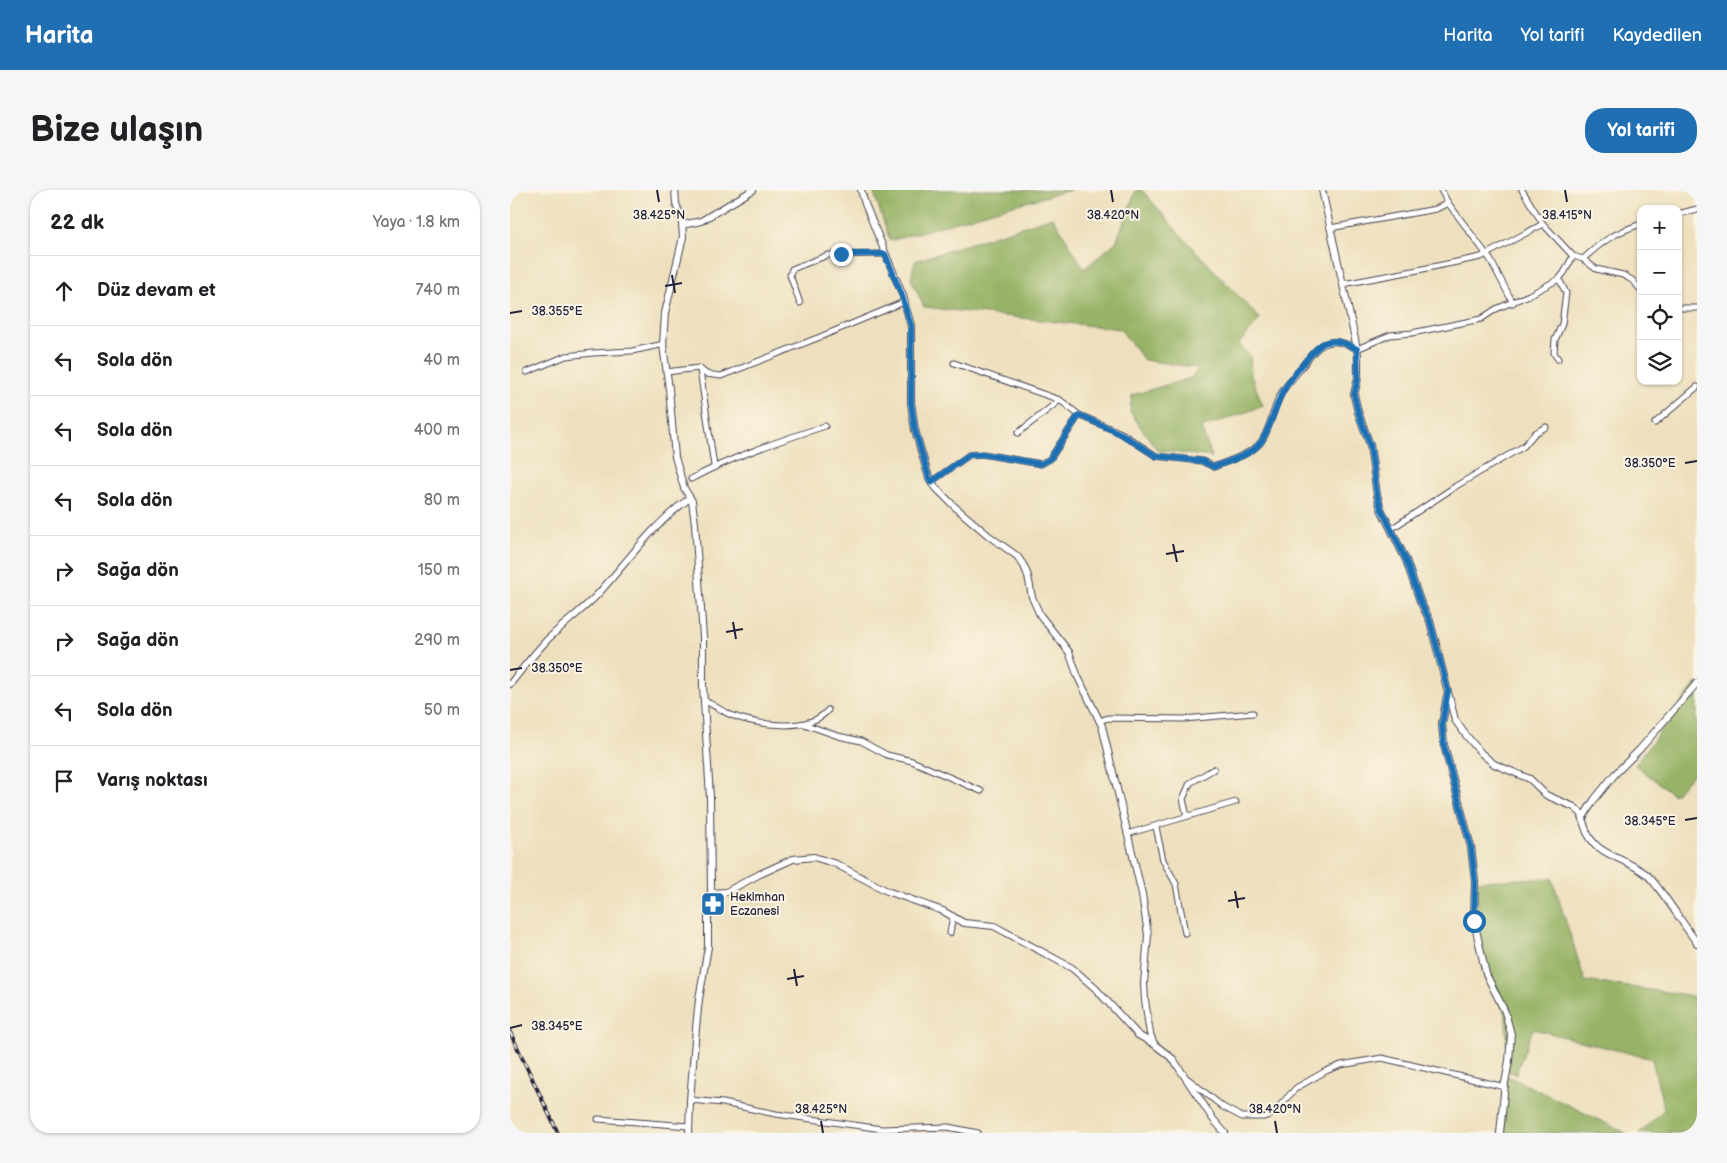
<!DOCTYPE html>
<html lang="tr">
<meta charset="utf-8">
<style>
body{margin:0;font-family:"Balsamiq Sans",sans-serif;background:#f6f6f6;color:#202124}
.controls{position:absolute;right:15px;top:15px;display:grid;overflow:hidden;border-radius:10px;box-shadow:0 1px 4px #0004}
.controls button{width:45px;height:45px;display:grid;place-items:center;padding:0;border:0;border-bottom:1px solid #e0e0e0;background:#fff;color:#202124;font:25px sans-serif}
.stop{position:absolute;width:15px;height:15px;margin:-11px;border:4px solid #1f6fb2;border-radius:50%;background:#fff}
.stop.end{background:#1f6fb2;border-color:#fff;box-shadow:0 1px 5px #0008}
.list{margin:0;padding:0;list-style:none}
h2{display:flex;justify-content:space-between;align-items:center;height:65px;margin:0;padding:0 20px;font-size:21px}
h2 small{font-size:16px;font-weight:400;color:#757577}
.list li{display:grid;grid-template-columns:32px 1fr auto;gap:15px;align-items:center;box-sizing:border-box;height:70px;padding:0 20px;border-top:1px solid #e0e0e0}
.list b{display:block;font-size:19px;white-space:nowrap}
.list em{font-size:16px;font-style:normal;color:#757577}
.icon{flex:none;width:28px;height:28px;fill:none;stroke:currentColor;stroke-width:2;stroke-linecap:round;stroke-linejoin:round}
.map{position:relative;flex:none;width:1187px;height:943px;overflow:hidden;border-radius:20px}
header{display:flex;align-items:center;gap:30px;box-sizing:border-box;height:70px;padding:0 25px;background:#1f6fb2;color:#fff}
header strong{font-size:24px}
nav{display:flex;gap:28px;margin-inline-start:auto;font-size:18px}
.intro{display:flex;align-items:center;justify-content:space-between;box-sizing:border-box;height:120px;padding:0 30px}
h1{margin:0;font-size:35px}
.button{padding:12px 22px;border-radius:20px;background:#1f6fb2;color:#fff;font-size:18px;font-weight:700}
main{display:flex;gap:30px;padding:0 30px}
aside{flex:1;background:#fff;border-radius:20px;box-shadow:0 1px 4px #0004}
.map>svg:first-child{display:block}
.forest{fill:#97b366;stroke:#5c6a50}
.lines{fill:none;stroke-linecap:round;stroke-linejoin:round}
.minor-casing{stroke:#413e4f;stroke-width:7}
.tertiary-casing{stroke:#413e4f;stroke-width:8}
.minor{stroke:#fff;stroke-width:5}
.tertiary{stroke:#fff;stroke-width:6}
.rail-casing{stroke:#22223b;stroke-width:4}
.rail{stroke:#fcf5e5;stroke-width:2;stroke-dasharray:5.5;stroke-linecap:butt}
.route{stroke:#1f6fb2;stroke-width:6}
.ticks{fill:none;stroke:#22223b;stroke-width:2}
.labels{text-anchor:middle;stroke-width:4;stroke-linejoin:round;paint-order:stroke}
.poi-label{font-size:12px;fill:#22223b;stroke:#fcf5e5;text-anchor:start}
.ticks-label{font-size:12px;text-anchor:middle;fill:#22223b;stroke:#fcf5e5;stroke-width:4;stroke-linejoin:round;paint-order:stroke}
</style>
<header>
<strong>Harita</strong>
<nav><a>Harita</a><a>Yol tarifi</a><a>Kaydedilen</a></nav>
</header>
<div class="intro"><h1>Bize ulaşın</h1><a class="button">Yol tarifi</a></div>
<main>
<aside>
<h2>22 dk<small>Yaya · 1.8 km</small></h2>
<ul class="list">
<li><svg class="icon" aria-label="ahead" viewBox="0 0 24 24"><path d="M12 20V5M6 11l6-6 6 6"/></svg><div><b>Düz devam et</b></div><em>740 m</em></li>
<li><svg class="icon" aria-label="left" viewBox="0 0 24 24"><path d="M17 20v-9H6M10 6l-5 5 5 5"/></svg><div><b>Sola dön</b></div><em>40 m</em></li>
<li><svg class="icon" aria-label="left" viewBox="0 0 24 24"><path d="M17 20v-9H6M10 6l-5 5 5 5"/></svg><div><b>Sola dön</b></div><em>400 m</em></li>
<li><svg class="icon" aria-label="left" viewBox="0 0 24 24"><path d="M17 20v-9H6M10 6l-5 5 5 5"/></svg><div><b>Sola dön</b></div><em>80 m</em></li>
<li><svg class="icon" aria-label="right" viewBox="0 0 24 24"><path d="M7 20v-9h11M14 6l5 5-5 5"/></svg><div><b>Sağa dön</b></div><em>150 m</em></li>
<li><svg class="icon" aria-label="right" viewBox="0 0 24 24"><path d="M7 20v-9h11M14 6l5 5-5 5"/></svg><div><b>Sağa dön</b></div><em>290 m</em></li>
<li><svg class="icon" aria-label="left" viewBox="0 0 24 24"><path d="M17 20v-9H6M10 6l-5 5 5 5"/></svg><div><b>Sola dön</b></div><em>50 m</em></li>
<li><svg class="icon" aria-label="arrive" viewBox="0 0 24 24"><path d="M6 21V4h12l-3 4 3 4H6"/></svg><div><b>Varış noktası</b></div></li>
</ul>
</aside>
<div class="map">
<svg width="1187" height="943" viewBox="0 0 1187 943">
<rect width="100%" height="100%" fill="#fcf5e5"/>
<filter id="ink" filterUnits="userSpaceOnUse"><feTurbulence type="fractalNoise" baseFrequency=".02" numOctaves="2"/><feDisplacementMap in="SourceGraphic" scale="10" xChannelSelector="R" yChannelSelector="G"/><feConvolveMatrix kernelMatrix="1 2 1 2 8 2 1 2 1" color-interpolation-filters="sRGB"/></filter>
<filter id="wash" filterUnits="userSpaceOnUse"><feTurbulence type="fractalNoise" baseFrequency=".0096" numOctaves="4" result="noise"/><feDisplacementMap in="SourceGraphic" scale="20" xChannelSelector="R" yChannelSelector="G"/><feGaussianBlur stdDeviation="1.12" result="paint"/><feColorMatrix in="noise" values="0 0 0 0 0 0 0 0 0 0 0 0 0 0 0 0 0 1.4 0 .05"/><feComposite in="paint" operator="in"/></filter>
<g filter="url(#wash)">
<rect width="100%" height="100%" fill="#eee0be"/>
<g class="forest">
<path d="M363,0H561L489,19L380,51Z"/>
<path d="M626,0H632L668,42L750,129L729,154L740,166L741,185L753,216L691,238L702,267L647,260L620,222L622,205L681,188L689,178L634,170L610,139L414,117L401,89L405,71L543,27L574,79L606,52Z"/>
<path d="M1187,492V580L1164,605L1125,575Z"/>
<path d="M1042,688L1075,791L1178,805L1187,808V943H1129L1154,920L1142,869L1023,839L1006,884L997,881L996,827L973,771L965,691Z"/>
<path d="M996,885L1116,943H991Z"/>
</g>
</g>
<g filter="url(#ink)">
<g class="lines">
<defs>
<g id="minor">
<path d="M931,0L938,13L980,69L1003,113"/>
<path d="M1012,0L1033,34L1063,66L1073,69L1086,79L1113,85L1122,90L1131,100"/>
<path d="M1168,24L1187,19"/>
<path d="M820,38L926,19L938,13"/>
<path d="M1073,69C1094,50 1104,43 1131,34"/>
<path d="M833,94L903,81L971,67L1033,34"/>
<path d="M290,113L280,85L282,79L318,65L375,64"/>
<path d="M1168,118H1187"/>
<path d="M1048,169L1044,163L1045,150L1052,134L1056,103L1049,89"/>
<path d="M444,173L550,210L569,225"/>
<path d="M190,180L204,276"/>
<path d="M17,182L56,166L83,163L122,161L154,154"/>
<path d="M156,182L189,178L196,184L211,186L310,147L394,112"/>
<path d="M1145,233L1187,197"/>
<path d="M508,243L550,210"/>
<path d="M181,289C224,266 269,251 315,236"/>
<path d="M421,292L459,265L472,264L531,274L540,269L569,225L611,243L646,266L692,271L704,277C718,271 742,264 751,252C761,238 763,217 772,202C777,194 785,186 791,178C808,155 818,143 847,159L880,145L902,143L971,129L986,119L1019,105L1049,89L1054,83L1063,66"/>
<path d="M881,339L946,296L1014,256L1025,243L1036,237"/>
<path d="M194,510C203,515 212,521 221,525C247,535 299,543 318,520"/>
<path d="M589,531L598,528L674,529L743,523"/>
<path d="M294,534L328,546L351,551L377,565L402,571L471,601"/>
<path d="M677,626L673,609L680,593L704,579"/>
<path d="M646,637L653,670L666,694L675,743"/>
<path d="M617,644L726,612"/>
<path d="M440,743L443,726"/>
<path d="M678,889L713,917L732,927H754L762,924L786,898L816,881L831,875L872,868L995,897"/>
<path d="M180,910L213,913L266,924L372,939L438,937L468,943"/>
<path d="M88,929L179,936"/>
</g>
<g id="tertiary">
<path d="M165,0L166,13L172,33L173,47L155,123L153,155L159,199L165,267L174,298L182,311L185,334L193,447V496L200,607L201,703L198,725V757L189,809L186,838L180,910L179,943"/>
<path d="M351,0L355,14L393,106L401,136V213L405,240L419,288L426,298L445,317L479,346L507,366L514,376L518,386L522,407L530,425L559,462L568,487L592,536L632,704L638,745L634,794L635,810L640,844L644,854"/>
<path d="M812,0L845,149L848,165V188L844,205L848,222L860,255L867,305L871,319L896,370L910,411L920,431L945,530L955,544L971,563L984,574L1020,589L1036,605L1064,617L1072,624C1077,667 1109,663 1136,684C1141,688 1145,694 1149,699C1162,716 1174,735 1187,753"/>
<path d="M0,2L1,0"/>
<path d="M172,35L191,31L243,0"/>
<path d="M0,494C12,479 24,464 37,450C53,434 72,421 88,404C118,371 143,334 180,308"/>
<path d="M937,506L932,534L934,555L961,657L965,691L964,731L976,784L995,822L1001,844L999,871L995,893L990,943"/>
<path d="M1072,629L1084,610L1105,584L1130,559L1187,493"/>
<path d="M201,703L216,702L250,684L283,669L304,667L326,674L377,701L433,721L454,733L484,736L562,778L585,798L628,845L644,854L663,869L703,929L715,943"/>
</g>
</defs>
<use href="#minor" class="minor-casing"/>
<use href="#tertiary" class="tertiary-casing"/>
<use href="#minor" class="minor"/>
<use href="#tertiary" class="tertiary"/>
<defs>
<path id="rail" d="M0,842L48,943"/>
</defs>
<use href="#rail" class="rail-casing"/>
<use href="#rail" class="rail"/>
</g>
</g>
<g class="lines" filter="url(#ink)">
<path class="route" d="M331,64H375L392,106L401,136V213L405,240L419,288L421,292L459,265L472,264L531,274L540,269L569,225L611,244L646,266L692,271L704,277C718,271 742,265 751,252C758,243 765,218 771,206C775,195 804,158 814,153C825,148 837,154 847,159L848,188L844,205L848,222L860,255L867,305L871,318L896,370L910,411L920,431L938,501L932,534L934,556L961,657L965,692L964,731"/>
</g>
<path class="ticks" d="M147,0L149,12M601,0L603,12M1055,0L1057,12M162,85L165,103M155,96L172,93M0,123L12,121M1175,273L1187,271M663,354L667,372M656,364L674,361M223,432L226,449M216,442L233,439M0,480L12,478M1175,630L1187,628M725,701L728,718M718,711L735,708M284,779L287,796M277,789L294,786M0,838L12,835M311,931L313,943M765,931L767,943"/>
<defs>
<symbol id="pharmacy-square" viewBox="-11 -11 22 22"><rect x="-9" y="-9" width="18" height="18" rx="4" fill="#1f6fb2" stroke="#fcf5e5"/><path d="M-2-6h4v4h4v4h-4v4h-4v-4h-4v-4h4Z" fill="#fff"/></symbol>
</defs>
<g fill-rule="evenodd">
<use href="#pharmacy-square" x="189" y="700" width="28" height="28"/>
</g>
<g class="labels">
<g class="poi-label">
<text x="220" y="711">Hekimhan<tspan x="220" dy="14">Eczanesi</tspan></text>
</g>
</g>
<g class="ticks-label">
<text x="149" y="29">38.425°N</text>
<text x="603" y="29">38.420°N</text>
<text x="1057" y="29">38.415°N</text>
<text x="47" y="125">38.355°E</text>
<text x="1140" y="277">38.350°E</text>
<text x="47" y="482">38.350°E</text>
<text x="1140" y="635">38.345°E</text>
<text x="47" y="840">38.345°E</text>
<text x="311" y="923">38.425°N</text>
<text x="765" y="923">38.420°N</text>
</g>
</svg>
<div class="controls">
<button>+</button>
<button>−</button>
<button><svg class="icon" aria-label="locate" viewBox="0 0 24 24"><circle cx="12" cy="12" r="6"/><path d="M12 2v4M12 18v4M2 12h4M18 12h4"/></svg></button>
<button><svg class="icon" aria-label="layers" viewBox="0 0 24 24"><path d="M12 4l9 5-9 5-9-5zM3 14l9 5 9-5"/></svg></button>
</div>
<div class="stop" style="left:964px;top:731px"></div>
<div class="stop end" style="left:331px;top:64px"></div>
</div>
</main>
